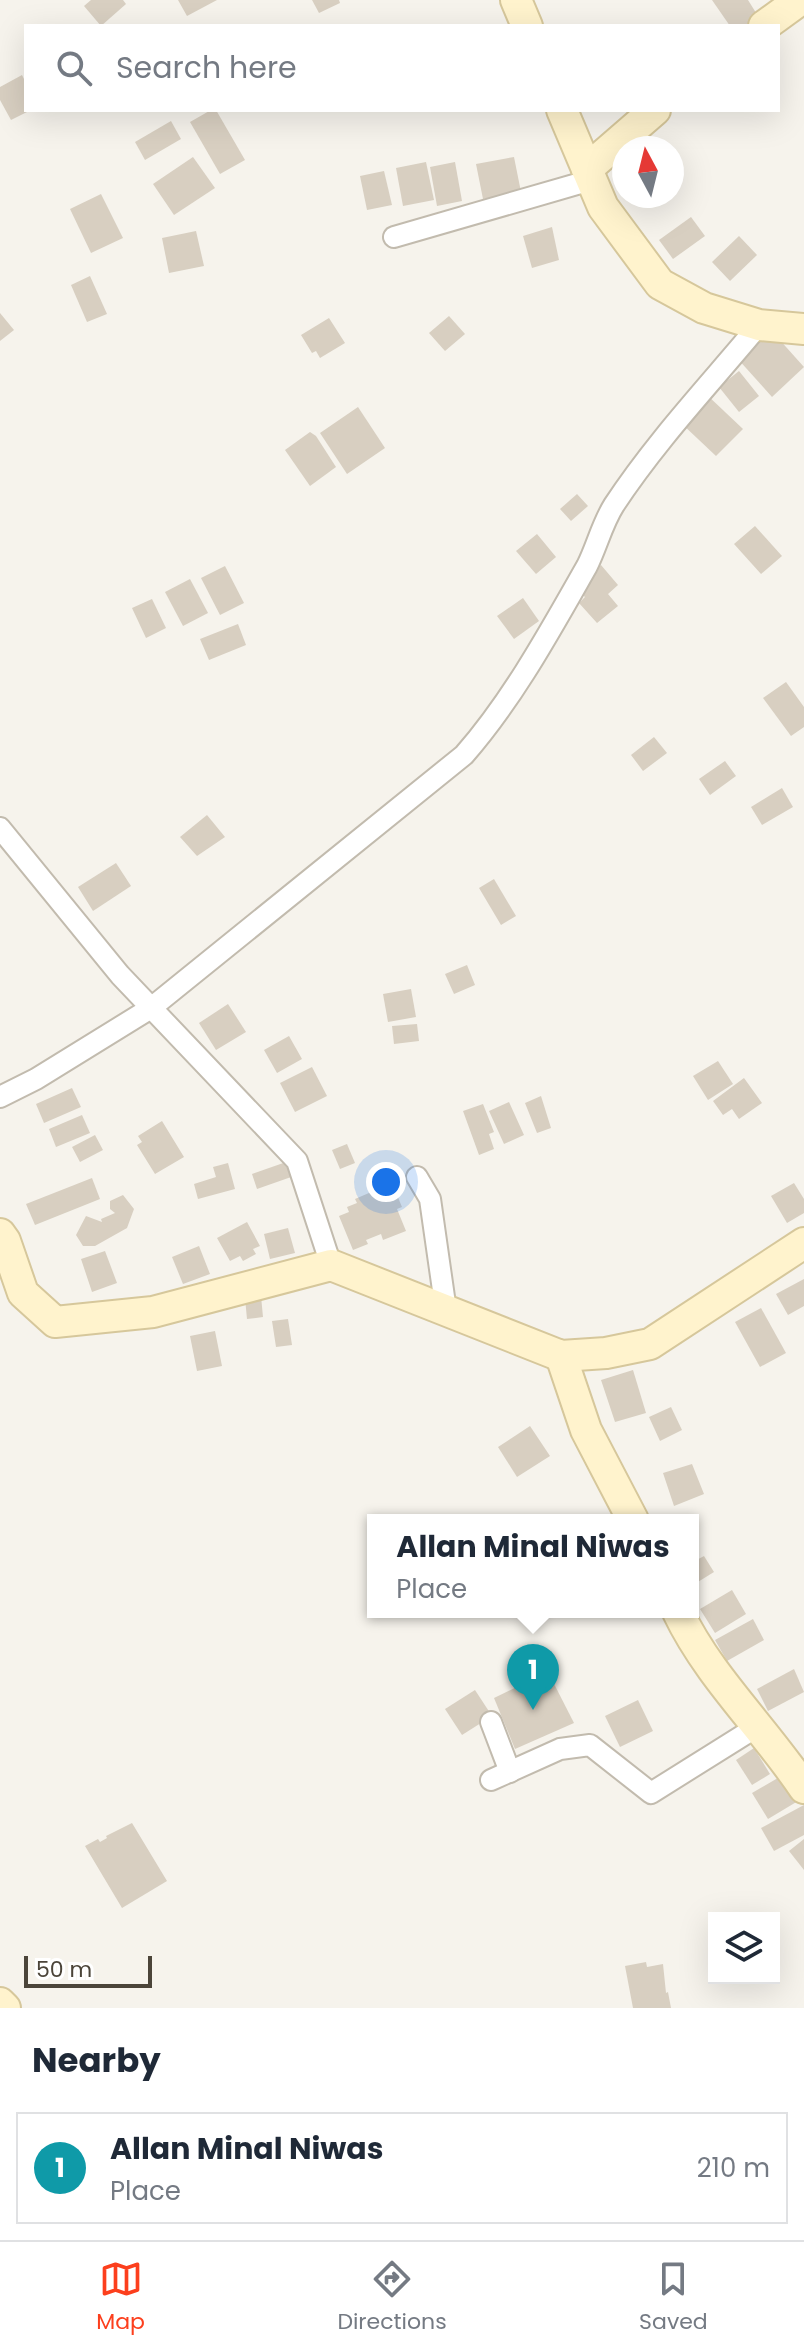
<!DOCTYPE html>
<style>
body{margin:0;font-family:Poppins,sans-serif;background:#f6f6f7;color:#1f2937}
.controls{position:absolute;right:24px;bottom:24px;display:grid;overflow:hidden;border-radius:0px;box-shadow:0 8px 32px #0002}
.controls button{width:72px;height:72px;display:grid;place-items:center;padding:0;border:0;border-bottom:2px solid #e0e1e3;background:#fff;color:#1f2937;font:40px sans-serif}
.compass{position:absolute;left:612px;top:136px;width:72px;height:72px;border-radius:50%;background:#fff;box-shadow:0 8px 32px #0002;rotate:353deg}
.scale{position:absolute;left:24px;bottom:20px;width:128px;box-sizing:border-box;padding-left:8px;border:4px solid #4b4439;border-top:0;font-size:22px;line-height:28px;white-space:nowrap;color:#4b4439;-webkit-text-stroke:6px #fff;paint-order:stroke}
.you{position:absolute;left:386px;top:1182px;width:28px;height:28px;margin:-20px;border:6px solid #fff;border-radius:50%;background:#1a73e8;box-shadow:0 0 0 12px #1a73e833}
.badge{display:grid;place-items:center;width:52px;height:52px;border-radius:50%;background:#fc3f1d;color:#fff;font-size:26px;font-weight:700}
.pin{position:absolute;translate:-50% -66px;filter:drop-shadow(0 2px 4px #0008)}
.pin::after{content:'';position:absolute;top:42px;width:28px;height:24px;background:inherit;clip-path:polygon(0 0,100% 0,50% 100%)}
.popup{position:absolute;left:367px;top:1514px;width:332px;height:104px;box-sizing:border-box;display:grid;place-content:center;border-radius:0px;background:#fff;filter:drop-shadow(0 2px 6px #0005);font-size:26px;white-space:nowrap;color:#747a83}
.popup b{font-size:30px;color:#1f2937}
.popup::after{content:'';position:absolute;left:50%;top:100%;margin-left:-16px;border:16px solid transparent;border-top-color:#fff}
.list{margin:0;padding:0;list-style:none}
h2{display:flex;justify-content:space-between;align-items:center;height:104px;margin:0;padding:0 32px;font-size:34px}
h2 small{font-size:26px;font-weight:400;color:#747a83}
.list li{display:grid;grid-template-columns:52px 1fr auto;gap:24px;align-items:center;box-sizing:border-box;height:112px;margin:0 16px 16px;padding:0 16px;border:2px solid #e0e1e3;border-radius:0px}
.list b{display:block;font-size:30px;white-space:nowrap}
.list p{margin:0;font-size:26px;white-space:nowrap;color:#747a83}
.list em{font-size:26px;font-style:normal;color:#747a83}
.icon{flex:none;width:44px;height:44px;fill:none;stroke:currentColor;stroke-width:2;stroke-linecap:round;stroke-linejoin:round}
.map{position:relative;flex:none;width:804px;height:2008px;overflow:hidden}
.search{position:absolute;background:#fff;box-shadow:0 8px 32px #0002;left:24px;right:24px;top:24px;height:88px;display:flex;align-items:center;gap:20px;box-sizing:border-box;padding:0 28px;border-radius:0px;color:#747a83;font-size:30px}
.sheet{height:232px;background:#fff}
nav{display:flex;justify-content:space-around;align-items:center;box-sizing:border-box;height:112px;border-top:2px solid #e0e1e3;background:#fff;font-size:22px;color:#747a83}
nav a{display:grid;justify-items:center;gap:4px}
nav .on{color:#fc3f1d}
.map>svg:first-child{display:block}
.building{fill:#d8cfc1}
.lines{fill:none;stroke-linecap:round;stroke-linejoin:round}
.street-casing{stroke:#c2bbae;stroke-width:24}
.secondary-casing{stroke:#d6c79b;stroke-width:34}
.street{stroke:#fff;stroke-width:20}
.secondary{stroke:#fff3cd;stroke-width:30}
</style>
<div class="map">
<svg width="804" height="2008" viewBox="0 0 804 2008">
<rect width="100%" height="100%" fill="#f6f3ec"/>
<g class="building">
<path d="M91,0H123L126,4L101,26L84,6Z"/>
<path d="M178,0H217L187,16Z"/>
<path d="M312,0H339L340,3L319,13Z"/>
<path d="M712,0H748L758,16L744,26H730Z"/>
<path d="M22,75L26,83V110H31L11,120L0,100V87Z"/>
<path d="M211,110H216L245,160L220,174L190,122Z"/>
<path d="M171,121L181,139L145,160L135,142Z"/>
<path d="M193,157L215,188L174,215L153,184Z"/>
<path d="M514,157L521,192L483,199L476,164Z"/>
<path d="M426,162L434,200L403,206L396,168Z"/>
<path d="M455,162L462,201L437,206L430,167Z"/>
<path d="M384,171L392,205L367,210L360,176Z"/>
<path d="M101,194L123,238L91,253L70,209Z"/>
<path d="M691,217L705,236L673,259L659,240Z"/>
<path d="M552,227L559,260L532,268L523,236Z"/>
<path d="M196,231L204,266L169,273L162,238Z"/>
<path d="M739,236L757,255L730,281L712,262Z"/>
<path d="M90,276L107,314L87,322L71,285Z"/>
<path d="M0,313L14,330L0,341Z"/>
<path d="M449,316L465,334L445,351L429,333Z"/>
<path d="M329,318L345,343L320,358L316,351L312,353L301,335Z"/>
<path d="M769,328L804,367L772,397L737,358Z"/>
<path d="M739,371L759,396L739,412L719,387Z"/>
<path d="M706,394L743,429L716,456L680,422Z"/>
<path d="M358,407L385,448L347,474L320,433Z"/>
<path d="M310,432L316,436L336,467L310,486L285,450Z"/>
<path d="M577,494L588,506L571,521L560,509Z"/>
<path d="M755,526L782,556L761,574L734,544Z"/>
<path d="M537,534L556,557L536,574L516,551Z"/>
<path d="M601,565L618,585L608,594L618,606L597,623L579,603L585,597L575,587Z"/>
<path d="M225,566L244,603L220,615L201,578Z"/>
<path d="M190,579L208,613L183,626L165,592Z"/>
<path d="M523,598L539,621L514,639L497,616Z"/>
<path d="M152,599L166,628L146,638L132,608Z"/>
<path d="M238,624L246,645L209,660L200,639Z"/>
<path d="M786,682L804,707V727L791,736L763,698Z"/>
<path d="M654,737L667,753L643,771L631,755Z"/>
<path d="M725,761L736,776L710,795L699,779Z"/>
<path d="M782,788L793,807L762,825L751,807Z"/>
<path d="M207,815L225,837L197,856L180,837Z"/>
<path d="M116,863L131,886L93,911L78,887Z"/>
<path d="M494,879L516,916L501,925L479,888Z"/>
<path d="M467,965L475,985L454,994L445,974Z"/>
<path d="M411,989L416,1017L388,1022L383,994Z"/>
<path d="M228,1004L246,1032L216,1050L199,1023Z"/>
<path d="M417,1024L419,1041L394,1044L392,1026Z"/>
<path d="M289,1036L302,1059L277,1073L264,1050Z"/>
<path d="M718,1061L733,1084L708,1100L693,1076Z"/>
<path d="M312,1067L327,1096L295,1112L280,1083Z"/>
<path d="M744,1078L762,1103L739,1119L732,1109L723,1115L713,1101Z"/>
<path d="M72,1088L81,1107L44,1123L36,1104Z"/>
<path d="M541,1096L551,1128L537,1133L525,1103Z"/>
<path d="M509,1102L524,1135L504,1144L489,1111Z"/>
<path d="M483,1104L494,1132L489,1134L494,1149L479,1155L463,1111Z"/>
<path d="M82,1115L90,1133L56,1147L49,1129Z"/>
<path d="M162,1121L184,1157L155,1174L137,1145L142,1142L138,1136Z"/>
<path d="M95,1135L103,1150L80,1162L72,1147Z"/>
<path d="M347,1144L355,1163L340,1169L332,1150Z"/>
<path d="M289,1161L294,1176L257,1189L252,1174Z"/>
<path d="M228,1163L235,1189L198,1199L194,1184L216,1177L213,1167Z"/>
<path d="M92,1178L100,1199L35,1225L26,1204Z"/>
<path d="M392,1183L402,1207L397,1209L406,1231L383,1240L381,1234L366,1240L368,1244L353,1250L339,1216L349,1212L347,1207L357,1203L355,1199Z"/>
<path d="M794,1183L804,1199V1213L787,1223L771,1196Z"/>
<path d="M123,1195L134,1209L127,1228L95,1246H83L76,1235L86,1216L102,1222L101,1219L115,1213L110,1209V1201Z"/>
<path d="M247,1222L260,1246L253,1249L256,1254L243,1261L240,1256L230,1261L217,1238Z"/>
<path d="M288,1228L295,1253L270,1259L264,1234Z"/>
<path d="M199,1246L210,1274L183,1284L172,1257Z"/>
<path d="M105,1251L117,1283L92,1292L81,1259Z"/>
<path d="M804,1279V1306L788,1315L776,1294Z"/>
<path d="M261,1296L263,1317L247,1319L245,1298Z"/>
<path d="M761,1308L786,1353L760,1367L735,1322Z"/>
<path d="M288,1319L292,1345L276,1347L272,1321Z"/>
<path d="M215,1331L222,1366L197,1371L190,1336Z"/>
<path d="M633,1370L646,1413L615,1422L601,1380Z"/>
<path d="M671,1407L682,1430L660,1441L649,1417Z"/>
<path d="M530,1426L550,1456L517,1477L498,1447Z"/>
<path d="M692,1464L704,1494L674,1506L663,1473Z"/>
<path d="M704,1556L714,1572L693,1585V1562Z"/>
<path d="M732,1590L746,1614L715,1633L700,1609Z"/>
<path d="M753,1619L764,1640L727,1661L715,1640Z"/>
<path d="M794,1669L804,1692L768,1711L757,1689Z"/>
<path d="M548,1672L574,1723L515,1749L494,1698Z"/>
<path d="M475,1690L492,1716L462,1735L445,1709Z"/>
<path d="M638,1700L653,1731L620,1747L605,1716Z"/>
<path d="M754,1748L770,1774L752,1785L736,1760Z"/>
<path d="M783,1775L798,1801L768,1819L752,1793Z"/>
<path d="M804,1805V1835L774,1851L761,1828Z"/>
<path d="M132,1823L167,1881L122,1908L85,1846L98,1839L100,1842L107,1838L106,1836Z"/>
<path d="M804,1839V1870L789,1851Z"/>
<path d="M646,1962L647,1967L663,1964L666,1993L668,1992L671,2008H633L625,1966Z"/>
</g>
<g class="lines">
<defs>
<g id="street">
<path d="M394,237L591,180"/>
<path d="M0,828L120,975L297,1161L331,1265"/>
<path d="M0,1097L36,1079L151,1008L464,755C513,699 550,631 587,566C597,546 602,524 614,505C656,441 710,384 759,325"/>
<path d="M417,1177L430,1199L446,1311"/>
<path d="M491,1722L510,1772"/>
<path d="M491,1780L560,1749L590,1745L651,1793L758,1726"/>
</g>
<g id="secondary">
<path d="M516,0L527,26"/>
<path d="M764,26L800,0"/>
<path d="M562,110L603,207L660,284L704,308L759,325L804,329"/>
<path d="M587,169L655,110"/>
<path d="M0,1234L5,1241L23,1293L55,1322L153,1312L331,1265L561,1356L606,1353L650,1344L804,1243"/>
<path d="M561,1356L586,1430L633,1520"/>
<path d="M678,1612C709,1677 764,1728 804,1788"/>
<path d="M0,2003L5,2008"/>
</g>
</defs>
<use href="#street" class="street-casing"/>
<use href="#secondary" class="secondary-casing"/>
<use href="#street" class="street"/>
<use href="#secondary" class="secondary"/>
</g>
</svg>
<div class="controls">
<button><svg class="icon" aria-label="layers" viewBox="0 0 24 24"><path d="M12 4l9 5-9 5-9-5zM3 14l9 5 9-5"/></svg></button>
</div>
<svg class="compass" viewBox="-18 -18 36 36"><path d="M0-13l5 13h-10z" fill="#e53935"/><path d="M0 13l5-13h-10z" fill="#747a83"/></svg>
<div class="scale">50 m</div>
<div class="you"></div>
<div class="pin badge" style="left:533px;top:1710px;background:#0f9aa8">1</div>
<div class="popup"><b>Allan Minal Niwas</b>Place</div>
<div class="search"><svg class="icon" aria-label="search" viewBox="0 0 24 24"><circle cx="10" cy="10" r="6"/><path d="M15 15l6 6"/></svg>Search here</div>
</div>
<section class="sheet">
<h2>Nearby<small></small></h2>
<ul class="list">
<li><span class="badge" style="background:#0f9aa8">1</span><div><b>Allan Minal Niwas</b><p>Place</p></div><em>210 m</em></li>
</ul>
</section>
<nav>
<a class="on"><svg class="icon" aria-label="map" viewBox="0 0 24 24"><path d="M3 6l6-2 6 2 6-2v14l-6 2-6-2-6 2zM9 4v14M15 6v14"/></svg>Map</a>
<a><svg class="icon" aria-label="directions" viewBox="0 0 24 24"><path d="M12 3l9 9-9 9-9-9zM9 14v-3h6M13 9l2 2-2 2"/></svg>Directions</a>
<a><svg class="icon" aria-label="saved" viewBox="0 0 24 24"><path d="M7 4h10v16l-5-4-5 4z"/></svg>Saved</a>
</nav>
